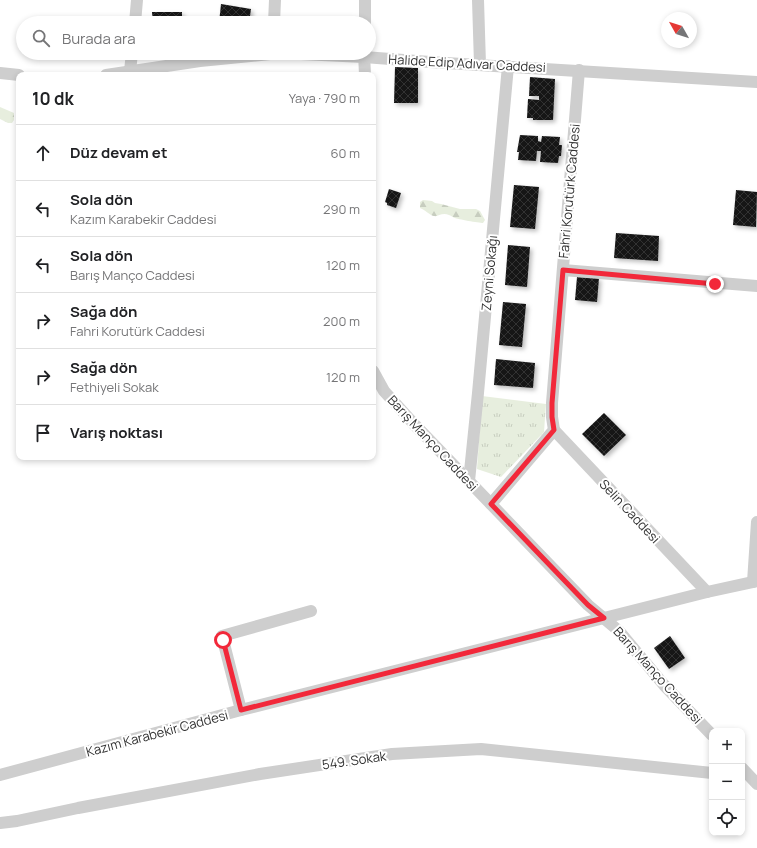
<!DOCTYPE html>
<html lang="tr">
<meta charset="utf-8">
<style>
body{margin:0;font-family:Manrope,sans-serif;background:#f2f2f2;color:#202124}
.controls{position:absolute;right:12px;bottom:12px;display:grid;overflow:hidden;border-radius:8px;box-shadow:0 2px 6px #0003}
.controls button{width:36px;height:36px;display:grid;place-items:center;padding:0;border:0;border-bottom:1px solid #e0e0e0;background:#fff;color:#202124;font:20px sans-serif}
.compass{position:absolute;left:661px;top:12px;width:36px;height:36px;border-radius:50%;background:#fff;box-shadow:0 2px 6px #0003;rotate:309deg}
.stop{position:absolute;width:12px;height:12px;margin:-9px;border:3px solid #f2283a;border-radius:50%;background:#fff}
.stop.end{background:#f2283a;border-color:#fff;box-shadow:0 1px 4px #0008}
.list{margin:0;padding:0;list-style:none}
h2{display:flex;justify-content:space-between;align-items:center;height:52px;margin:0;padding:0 16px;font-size:17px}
h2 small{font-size:13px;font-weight:400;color:#757577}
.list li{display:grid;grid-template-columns:26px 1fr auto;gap:12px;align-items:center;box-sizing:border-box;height:56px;padding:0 16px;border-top:1px solid #e0e0e0}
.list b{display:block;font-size:15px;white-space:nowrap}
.list p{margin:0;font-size:13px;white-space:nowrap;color:#757577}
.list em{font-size:13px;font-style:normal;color:#757577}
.icon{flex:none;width:22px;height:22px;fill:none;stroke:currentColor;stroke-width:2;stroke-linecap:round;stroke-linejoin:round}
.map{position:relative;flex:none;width:757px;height:848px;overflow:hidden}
.search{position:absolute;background:#fff;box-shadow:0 2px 6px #0003;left:16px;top:16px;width:360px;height:44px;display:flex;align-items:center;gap:10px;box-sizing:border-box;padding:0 14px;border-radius:22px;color:#757577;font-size:15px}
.panel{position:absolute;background:#fff;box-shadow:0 2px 6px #0003;left:16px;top:72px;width:360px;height:388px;border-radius:8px}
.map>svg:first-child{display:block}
.forest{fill:url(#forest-firs)}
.park{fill:url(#park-tufts)}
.building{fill:url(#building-cross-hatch);filter:url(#shadow)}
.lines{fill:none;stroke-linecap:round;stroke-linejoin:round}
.minor{stroke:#cecece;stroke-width:12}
.route{stroke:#f2283a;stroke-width:5}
.labels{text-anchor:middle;stroke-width:4;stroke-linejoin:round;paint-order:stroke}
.street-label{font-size:13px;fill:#313131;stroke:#fff}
</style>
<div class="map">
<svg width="757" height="848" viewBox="0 0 757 848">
<defs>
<pattern id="forest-firs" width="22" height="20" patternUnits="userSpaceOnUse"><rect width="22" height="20" fill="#e7eede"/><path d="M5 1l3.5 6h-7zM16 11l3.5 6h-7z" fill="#c7cdbf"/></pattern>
<pattern id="park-tufts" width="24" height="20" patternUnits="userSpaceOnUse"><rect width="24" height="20" fill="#e7eede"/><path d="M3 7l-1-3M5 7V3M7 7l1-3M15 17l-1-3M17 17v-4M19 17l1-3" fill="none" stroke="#c7cdbf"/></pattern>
<pattern id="building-cross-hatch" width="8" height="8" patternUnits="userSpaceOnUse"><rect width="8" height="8" fill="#181818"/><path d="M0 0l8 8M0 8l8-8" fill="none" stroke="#313131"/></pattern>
<filter id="shadow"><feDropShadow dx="2.5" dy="2.5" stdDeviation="2" flood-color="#0004"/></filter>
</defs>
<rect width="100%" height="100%" fill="#fff"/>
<g class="forest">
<path d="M0,107L14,113V120L12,123H8L0,119Z"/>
<path d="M423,200L432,201L435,203L441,204L460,209H476L480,211L485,220L483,223C479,223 457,219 455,218C452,217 452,216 449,215C442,212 438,217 434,216C431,216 424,209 420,208V202Z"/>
</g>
<path class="park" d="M482,396L546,404L544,432L501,477L477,469Z"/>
<g class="building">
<path d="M221,4L251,9L249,23H219Z"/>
<path d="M152,12H182V23H153Z"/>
<path d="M395,67L418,68V103H394Z"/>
<path d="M530,77L555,79L553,120H533V118H527L528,99L539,100V96H529Z"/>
<path d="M520,135L538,136V141L541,142L542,136L560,137L559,145H562L561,156H559L558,163L540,162L541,151H537L536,161L518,160L519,152H517Z"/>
<path d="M514,185L539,187L535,229L510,227Z"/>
<path d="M389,189L401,193L396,208L387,205V203L385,202Z"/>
<path d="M736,190L757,192L756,227L733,225Z"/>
<path d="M616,233L659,236L658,261L614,258Z"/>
<path d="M508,245L530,247L527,287L505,285Z"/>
<path d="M577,277L599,278L597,302L575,300Z"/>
<path d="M503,302L526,304L522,347L499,345Z"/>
<path d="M496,359L535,363L533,388L494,385Z"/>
<path d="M604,413L626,435L604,456L582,434Z"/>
<path d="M670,636L685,658L669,669L654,648Z"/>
</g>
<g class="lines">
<g class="minor">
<path d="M478,0L480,64"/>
<path d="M135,23L137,0"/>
<path d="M274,23L275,0"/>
<path d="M365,23V0"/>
<path d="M364,53L365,75"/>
<path d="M130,71L132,53"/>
<path d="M0,73L19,75"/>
<path d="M106,75L200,61L280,53L364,57L430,62L757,82"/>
<path d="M563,270L757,286"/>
<path d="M373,371L384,391L413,423L588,605L619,631L664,685L712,735"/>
<path d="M554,430L707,592"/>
<path d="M469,481L478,393L508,66"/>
<path d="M491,504L554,430L552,417V403L579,70"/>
<path d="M753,582L757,522"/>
<path d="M241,710L222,636L311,611"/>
<path d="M742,768L757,784"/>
<path d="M0,775L241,710L604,618L707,592L757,581"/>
<path d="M0,823L17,821L78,808L260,774L392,754L481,749L712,773"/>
</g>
</g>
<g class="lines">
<path class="route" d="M223,640L241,710L604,618L588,605L491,504L554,430L552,417V403L563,270L715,284"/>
</g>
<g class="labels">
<g class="street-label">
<text transform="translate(467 63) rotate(3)" y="5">Halide Edip Adıvar Caddesi</text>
<text transform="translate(569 191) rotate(-85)" y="5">Fahri Korutürk Caddesi</text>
<text transform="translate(489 273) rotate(-85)" y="5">Zeyni Sokağı</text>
<text transform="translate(433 443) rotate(47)" y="5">Barış Manço Caddesi</text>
<text transform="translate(630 511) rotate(47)" y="5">Selin Caddesi</text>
<text transform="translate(658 675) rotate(48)" y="5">Barış Manço Caddesi</text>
<text transform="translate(157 733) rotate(-15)" y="5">Kazım Karabekir Caddesi</text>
<text transform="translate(354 760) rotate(-8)" y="5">549. Sokak</text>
</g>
</g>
</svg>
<div class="controls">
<button>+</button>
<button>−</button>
<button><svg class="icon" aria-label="locate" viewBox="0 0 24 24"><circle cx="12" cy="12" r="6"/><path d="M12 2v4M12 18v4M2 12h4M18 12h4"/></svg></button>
</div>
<svg class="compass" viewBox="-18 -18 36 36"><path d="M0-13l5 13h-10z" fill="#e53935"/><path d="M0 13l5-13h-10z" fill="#757577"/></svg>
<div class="stop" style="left:223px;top:640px"></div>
<div class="stop end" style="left:715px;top:284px"></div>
<div class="search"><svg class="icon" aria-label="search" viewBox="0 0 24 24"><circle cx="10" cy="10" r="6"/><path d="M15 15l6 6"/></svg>Burada ara</div>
<section class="panel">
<h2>10 dk<small>Yaya · 790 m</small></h2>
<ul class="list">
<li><svg class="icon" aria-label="ahead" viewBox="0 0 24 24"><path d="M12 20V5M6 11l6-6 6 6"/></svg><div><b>Düz devam et</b></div><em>60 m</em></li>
<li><svg class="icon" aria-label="left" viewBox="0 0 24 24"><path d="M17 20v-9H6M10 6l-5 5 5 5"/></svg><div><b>Sola dön</b><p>Kazım Karabekir Caddesi</p></div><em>290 m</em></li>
<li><svg class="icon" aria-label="left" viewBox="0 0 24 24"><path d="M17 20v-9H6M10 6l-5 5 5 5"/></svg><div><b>Sola dön</b><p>Barış Manço Caddesi</p></div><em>120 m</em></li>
<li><svg class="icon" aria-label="right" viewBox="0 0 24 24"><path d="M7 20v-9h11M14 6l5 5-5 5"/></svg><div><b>Sağa dön</b><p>Fahri Korutürk Caddesi</p></div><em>200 m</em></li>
<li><svg class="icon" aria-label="right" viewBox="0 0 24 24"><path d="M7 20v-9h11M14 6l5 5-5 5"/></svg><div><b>Sağa dön</b><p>Fethiyeli Sokak</p></div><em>120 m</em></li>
<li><svg class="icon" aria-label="arrive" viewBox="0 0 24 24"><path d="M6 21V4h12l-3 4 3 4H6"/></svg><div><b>Varış noktası</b></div></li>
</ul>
</section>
</div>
